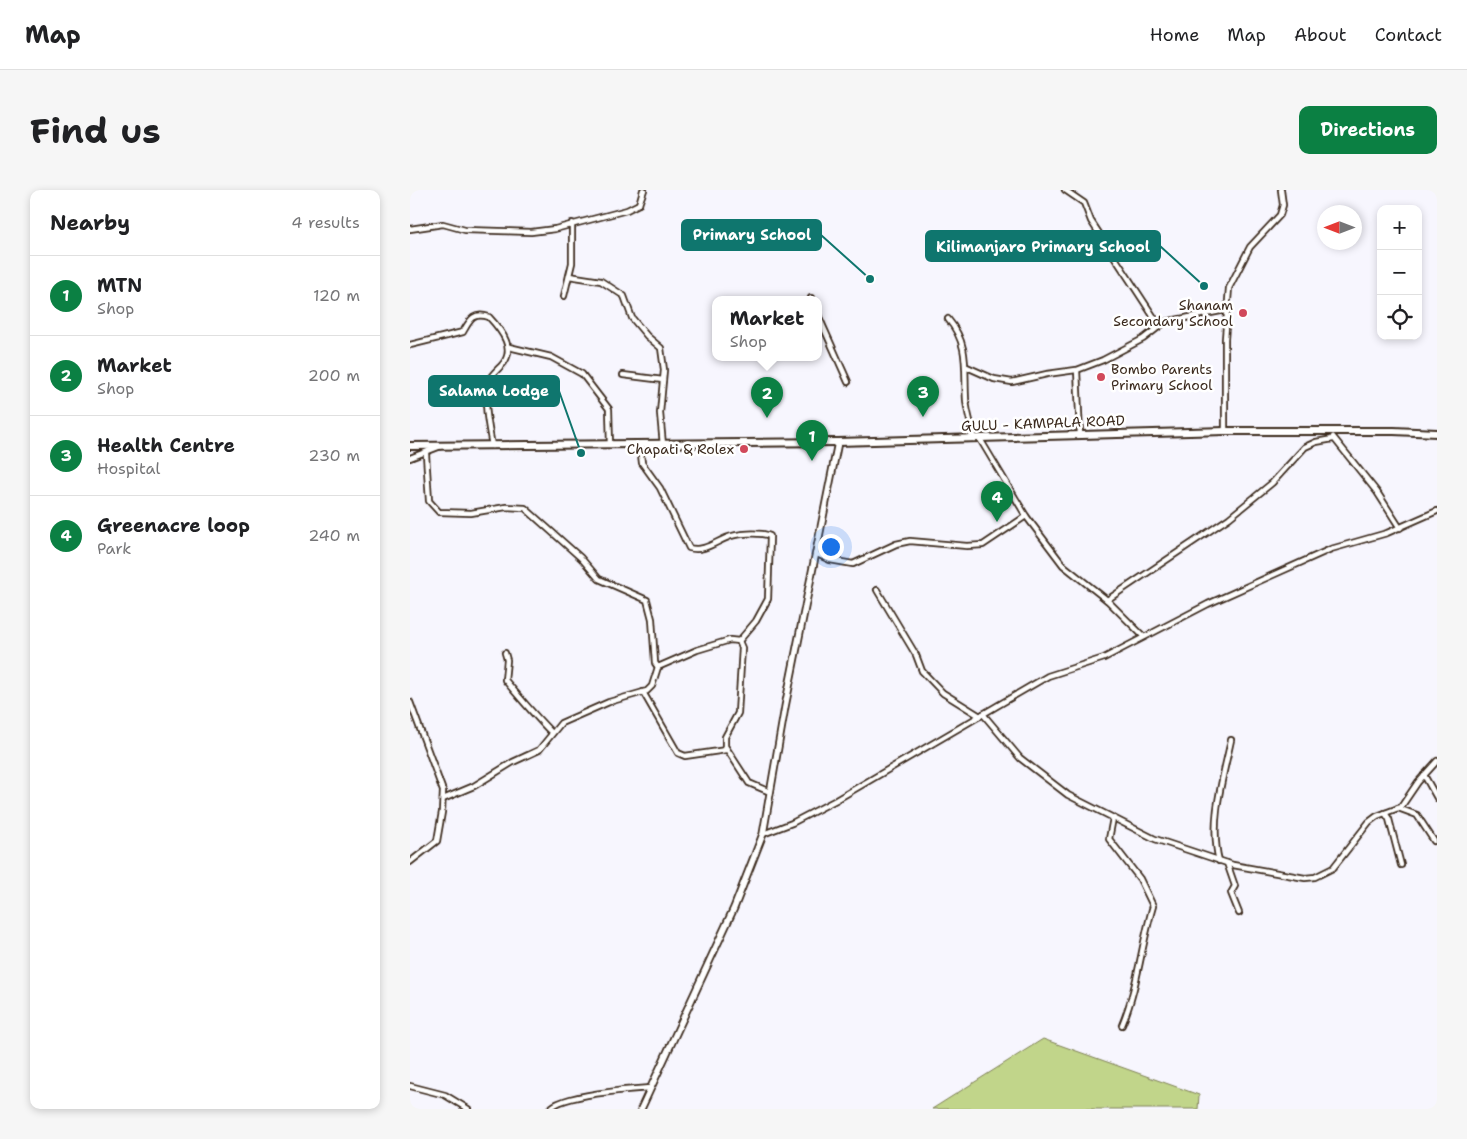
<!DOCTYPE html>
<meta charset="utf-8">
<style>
body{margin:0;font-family:"Shantell Sans",sans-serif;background:#f6f6f6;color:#202124}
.controls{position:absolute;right:15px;top:15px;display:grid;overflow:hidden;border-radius:10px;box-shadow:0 2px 8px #0003}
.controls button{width:45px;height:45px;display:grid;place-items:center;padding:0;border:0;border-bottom:1px solid #e0e0e0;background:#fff;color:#202124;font:25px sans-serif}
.compass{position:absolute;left:907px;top:15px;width:45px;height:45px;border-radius:50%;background:#fff;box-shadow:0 2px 8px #0003;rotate:270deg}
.you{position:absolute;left:420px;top:356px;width:18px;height:18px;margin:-12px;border:4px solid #fff;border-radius:50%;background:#1a73e8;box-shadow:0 0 0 8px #1a73e833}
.badge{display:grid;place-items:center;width:32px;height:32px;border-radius:50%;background:#0b8043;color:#fff;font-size:16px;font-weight:700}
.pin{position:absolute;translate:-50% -41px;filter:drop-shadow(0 1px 2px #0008)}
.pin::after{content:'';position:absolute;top:26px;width:18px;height:15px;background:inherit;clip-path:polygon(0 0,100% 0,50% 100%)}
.popup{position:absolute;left:302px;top:106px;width:110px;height:65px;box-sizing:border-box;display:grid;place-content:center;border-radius:10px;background:#fff;filter:drop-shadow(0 1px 4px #0005);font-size:16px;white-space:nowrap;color:#757577}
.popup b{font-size:19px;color:#202124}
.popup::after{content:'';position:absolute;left:50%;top:100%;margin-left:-10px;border:10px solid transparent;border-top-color:#fff}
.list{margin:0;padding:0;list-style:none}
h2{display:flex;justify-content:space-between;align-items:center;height:65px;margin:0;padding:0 20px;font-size:21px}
h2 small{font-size:16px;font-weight:400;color:#757577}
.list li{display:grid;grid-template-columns:32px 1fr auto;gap:15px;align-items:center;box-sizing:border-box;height:80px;padding:0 20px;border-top:1px solid #e0e0e0}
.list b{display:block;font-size:19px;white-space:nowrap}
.list p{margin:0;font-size:16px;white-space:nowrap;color:#757577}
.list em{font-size:16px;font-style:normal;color:#757577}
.icon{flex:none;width:28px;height:28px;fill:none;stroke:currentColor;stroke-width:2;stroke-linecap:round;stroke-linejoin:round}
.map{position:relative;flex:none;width:1027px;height:919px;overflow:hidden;border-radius:10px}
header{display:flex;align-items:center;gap:30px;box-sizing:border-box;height:70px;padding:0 25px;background:#fff;border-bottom:1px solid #e0e0e0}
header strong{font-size:24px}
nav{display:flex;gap:28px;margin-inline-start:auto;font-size:18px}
.intro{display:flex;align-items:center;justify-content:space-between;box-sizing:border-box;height:120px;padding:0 30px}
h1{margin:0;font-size:35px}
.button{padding:12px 22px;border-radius:10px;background:#0b8043;color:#fff;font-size:18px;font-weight:700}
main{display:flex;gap:30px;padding:0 30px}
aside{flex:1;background:#fff;border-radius:10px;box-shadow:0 2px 8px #0003}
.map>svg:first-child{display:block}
.green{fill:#c1d58a;stroke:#7e8054}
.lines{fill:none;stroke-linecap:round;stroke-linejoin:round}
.street-casing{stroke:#3b2a1e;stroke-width:8}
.secondary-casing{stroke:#3b2a1e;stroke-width:9}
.primary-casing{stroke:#3b2a1e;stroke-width:10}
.street{stroke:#fff;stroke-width:4.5}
.secondary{stroke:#fff;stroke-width:5.5}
.primary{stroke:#fff;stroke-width:6}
.poi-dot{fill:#d1495b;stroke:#fff;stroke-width:2}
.labels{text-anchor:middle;stroke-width:5;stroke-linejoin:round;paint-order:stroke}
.poi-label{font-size:14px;fill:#3b2a1e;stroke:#fff;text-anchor:end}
.street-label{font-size:14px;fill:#3b2a1e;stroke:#fff}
.leader{fill:none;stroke:#0f766e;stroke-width:2}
.callout-dot{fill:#0f766e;stroke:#fff;stroke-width:2}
.callout{fill:#0f766e;stroke:#0f766e;stroke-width:2}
.callout-label{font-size:15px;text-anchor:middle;font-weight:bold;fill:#fff}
</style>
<header>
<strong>Map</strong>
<nav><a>Home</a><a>Map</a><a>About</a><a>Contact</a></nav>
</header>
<div class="intro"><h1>Find us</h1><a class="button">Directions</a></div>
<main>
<aside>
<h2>Nearby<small>4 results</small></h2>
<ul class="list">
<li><span class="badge">1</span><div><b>MTN</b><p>Shop</p></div><em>120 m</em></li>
<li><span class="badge">2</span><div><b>Market</b><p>Shop</p></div><em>200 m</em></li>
<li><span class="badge">3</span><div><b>Health Centre</b><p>Hospital</p></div><em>230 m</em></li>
<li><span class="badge">4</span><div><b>Greenacre loop</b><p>Park</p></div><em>240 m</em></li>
</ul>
</aside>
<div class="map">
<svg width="1027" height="919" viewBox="0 0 1027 919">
<rect width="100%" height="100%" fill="#f7f6fe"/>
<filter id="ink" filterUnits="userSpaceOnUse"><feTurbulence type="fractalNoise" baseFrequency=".02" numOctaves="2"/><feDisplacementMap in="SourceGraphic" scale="10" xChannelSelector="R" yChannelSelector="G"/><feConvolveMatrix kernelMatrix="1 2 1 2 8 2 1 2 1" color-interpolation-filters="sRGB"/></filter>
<g filter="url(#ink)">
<path class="green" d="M633,849L789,905L788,919H522Z"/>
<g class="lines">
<defs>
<g id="street">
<path d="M233,0L229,14L234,0"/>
<path d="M655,0L674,13L681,31L749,135"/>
<path d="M0,39L33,34L55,40L121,42L145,39L217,20L229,14"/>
<path d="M159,86L191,91L214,106L222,128L237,146L251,158L254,180L250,223L253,255"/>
<path d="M154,106L162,73V33"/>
<path d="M401,108V109"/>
<path d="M408,125L438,192"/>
<path d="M538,129C560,155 554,179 556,210C557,223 562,236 564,249"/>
<path d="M0,155L53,142C60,130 63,122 79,127C92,141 107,160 91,176C84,183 78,188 77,198C74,217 79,238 82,256"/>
<path d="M99,157L141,167L172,184L199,219L200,255"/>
<path d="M557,177L584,189L602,192L637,184L666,180"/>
<path d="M213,185L253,190"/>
<path d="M815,241V149L819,98L840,57L870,25L873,15L871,0"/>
<path d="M670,245L667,180L693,170L733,149L755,132L816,120"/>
<path d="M923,247L967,302L990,338"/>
<path d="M570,249L616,326L653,375L697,410L733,446"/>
<path d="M230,256L232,273L250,298L279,358C293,362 304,353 316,348C327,343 350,342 360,346L358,409L346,431L329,451"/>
<path d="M16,264L19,311L29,322L61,323L96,317L115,318L171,368L189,389L237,410L242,429L245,473L248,477L287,460L320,450L329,451L332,458L328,523L315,547V556L339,593L360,602"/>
<path d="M0,268L31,256"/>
<path d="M407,364L420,370L443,374L486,354L500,351L557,356L573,355L616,326"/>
<path d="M467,400L506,465L512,481L533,503L570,526"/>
<path d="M697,410L819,328L862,293L895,257L906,252L923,249"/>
<path d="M95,463L97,470L95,490C110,508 125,526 142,543"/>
<path d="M233,502L268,563L275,566L316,560"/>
<path d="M0,512L33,601L32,622L27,651L0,672"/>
<path d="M573,524L610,568L658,605L745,649L823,675L895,688L905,687L923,678L959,632L967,626L991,617L1008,592L1027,571"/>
<path d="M1014,585L1027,608"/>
<path d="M33,609L64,596L103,572L129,560L151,533L199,512L237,501L242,496L248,477"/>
<path d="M988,618L1007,625L1024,651"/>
<path d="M975,623L979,629L991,675"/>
<path d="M703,628L699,649L730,689L743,716C731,756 728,797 712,835"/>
<path d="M353,644L382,633L426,610L638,486L694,468L798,414L921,359L977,343L1027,321"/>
<path d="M809,671C799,632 813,588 821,550"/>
<path d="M817,673L825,696L821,703L829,723"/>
<path d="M0,896L35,905L58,919"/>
<path d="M140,919C149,905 222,899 240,898"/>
</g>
<path id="secondary" d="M231,919L324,718L353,644L375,517L428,252"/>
<path id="primary" d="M0,256L428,252L815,241H984L1027,243"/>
</defs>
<use href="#street" class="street-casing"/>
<use href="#secondary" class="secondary-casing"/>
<use href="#primary" class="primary-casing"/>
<use href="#street" class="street"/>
<use href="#secondary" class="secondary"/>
<use href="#primary" class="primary"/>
</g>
</g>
<g class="poi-dot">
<circle cx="833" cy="123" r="5"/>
<circle cx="691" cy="187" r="5"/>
<circle cx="334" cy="259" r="5"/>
</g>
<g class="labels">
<g class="poi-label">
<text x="823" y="120">Shanam<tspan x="823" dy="16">Secondary School</tspan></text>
<text x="701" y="184" text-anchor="start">Bombo Parents<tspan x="701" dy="16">Primary School</tspan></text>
<text x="324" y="264">Chapati &amp; Rolex</text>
</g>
<g class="street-label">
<text transform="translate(633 233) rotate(-2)" y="5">GULU - KAMPALA ROAD</text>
</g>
</g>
<path class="leader" d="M460 89L411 45M794 96L750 56M171 263L149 201"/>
<g class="callout-dot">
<circle cx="460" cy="89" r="5"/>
<circle cx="794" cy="96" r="5"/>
<circle cx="171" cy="263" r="5"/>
</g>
<g class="callout">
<rect x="272" y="30" width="139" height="30" rx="5"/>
<rect x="516" y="41" width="234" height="30" rx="5"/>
<rect x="19" y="186" width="130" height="30" rx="5"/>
</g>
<g class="callout-label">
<text x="342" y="50">Primary School</text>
<text x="633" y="62">Kilimanjaro Primary School</text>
<text x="84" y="206">Salama Lodge</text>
</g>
</svg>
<div class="controls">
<button>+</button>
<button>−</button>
<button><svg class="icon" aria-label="locate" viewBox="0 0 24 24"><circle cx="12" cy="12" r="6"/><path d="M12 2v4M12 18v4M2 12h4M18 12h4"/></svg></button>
</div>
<svg class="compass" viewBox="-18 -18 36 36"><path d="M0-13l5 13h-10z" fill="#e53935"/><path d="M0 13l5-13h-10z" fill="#757577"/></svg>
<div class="you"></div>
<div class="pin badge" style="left:402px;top:271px">1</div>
<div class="pin badge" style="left:357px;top:228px">2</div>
<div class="popup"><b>Market</b>Shop</div>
<div class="pin badge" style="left:513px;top:227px">3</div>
<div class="pin badge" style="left:587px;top:332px">4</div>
</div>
</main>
